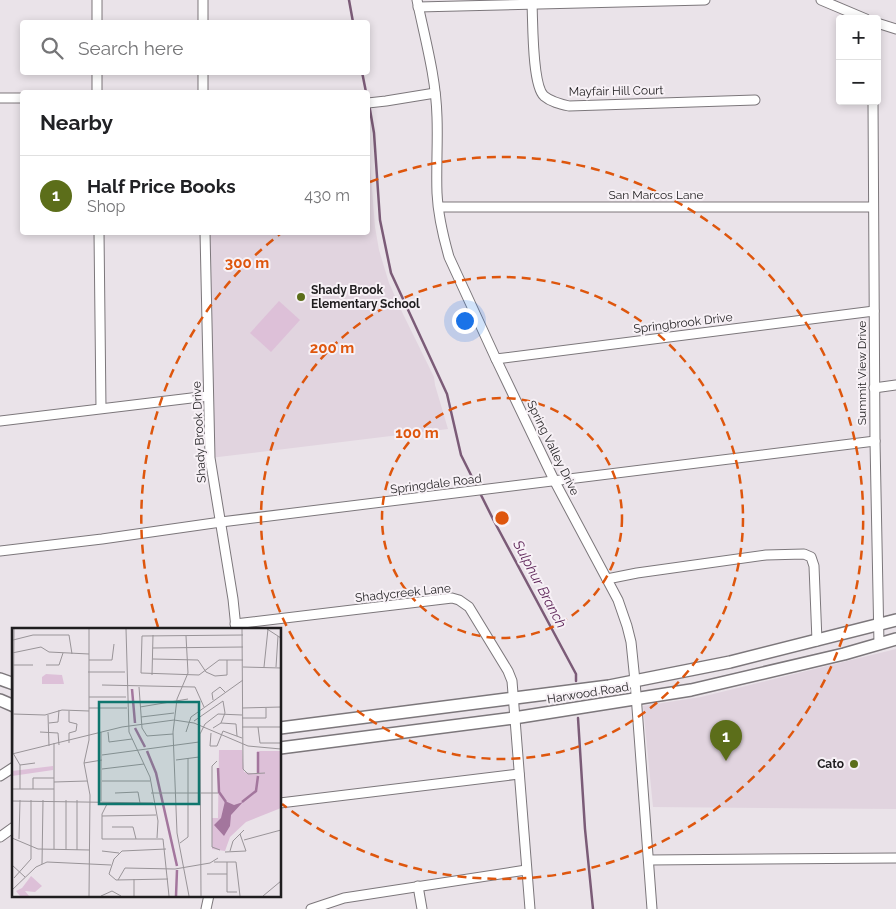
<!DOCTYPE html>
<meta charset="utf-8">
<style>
body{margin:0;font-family:Raleway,sans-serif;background:#f2f2f2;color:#202124}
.controls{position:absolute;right:15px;top:15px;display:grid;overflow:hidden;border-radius:5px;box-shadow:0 2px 8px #0003}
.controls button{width:45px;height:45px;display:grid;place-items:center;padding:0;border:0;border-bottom:1px solid #e0e0e0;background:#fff;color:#202124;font:25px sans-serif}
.you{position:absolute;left:464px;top:320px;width:18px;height:18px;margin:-12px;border:4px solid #fff;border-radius:50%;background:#1a73e8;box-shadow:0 0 0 8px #1a73e833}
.badge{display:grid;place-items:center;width:32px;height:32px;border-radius:50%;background:#5c6e1a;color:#fff;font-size:16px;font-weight:700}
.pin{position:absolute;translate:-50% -41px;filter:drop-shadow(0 1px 2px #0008)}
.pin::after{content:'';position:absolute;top:26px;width:18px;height:15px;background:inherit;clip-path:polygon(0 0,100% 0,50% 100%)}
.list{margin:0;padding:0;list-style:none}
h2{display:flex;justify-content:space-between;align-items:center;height:65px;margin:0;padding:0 20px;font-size:21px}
h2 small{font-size:16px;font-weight:400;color:#757577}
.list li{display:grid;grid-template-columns:32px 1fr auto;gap:15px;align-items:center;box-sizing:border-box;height:80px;padding:0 20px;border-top:1px solid #e0e0e0}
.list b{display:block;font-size:19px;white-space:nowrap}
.list p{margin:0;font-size:16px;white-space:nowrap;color:#757577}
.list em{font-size:16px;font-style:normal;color:#757577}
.icon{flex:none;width:28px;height:28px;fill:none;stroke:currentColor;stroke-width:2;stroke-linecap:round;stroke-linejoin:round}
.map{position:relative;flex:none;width:896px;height:909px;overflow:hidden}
.search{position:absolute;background:#fff;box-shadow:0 2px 8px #0003;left:20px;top:20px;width:350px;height:55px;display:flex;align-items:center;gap:12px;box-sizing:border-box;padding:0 18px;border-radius:5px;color:#757577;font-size:19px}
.panel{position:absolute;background:#fff;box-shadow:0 2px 8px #0003;left:20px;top:90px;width:350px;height:145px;border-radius:5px}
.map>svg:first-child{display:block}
.built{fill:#e1d4df}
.green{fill:#ddc0d8}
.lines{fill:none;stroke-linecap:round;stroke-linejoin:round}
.stream{stroke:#7b5b77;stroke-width:2.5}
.minor-casing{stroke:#7c777b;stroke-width:11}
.major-casing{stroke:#7c777b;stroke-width:14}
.minor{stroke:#fff;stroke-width:9}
.major{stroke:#fff;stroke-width:11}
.ring{fill:none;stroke:#de560d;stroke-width:2.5;stroke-dasharray:9 6}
.poi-dot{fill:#5c6e1a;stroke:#f7f1f6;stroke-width:2}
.labels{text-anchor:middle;stroke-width:4;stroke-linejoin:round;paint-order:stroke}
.street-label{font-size:12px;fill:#1f1d1f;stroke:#f7f1f6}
.poi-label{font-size:12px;font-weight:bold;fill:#1f1d1f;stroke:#f7f1f6;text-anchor:start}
.water-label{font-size:14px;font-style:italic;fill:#60285b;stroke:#f7f1f6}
.inset-river{fill:none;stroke:#a3769d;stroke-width:2.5}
.inset-road{fill:none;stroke:#999498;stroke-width:1}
.view{fill:#0f766e;fill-opacity:0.15;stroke:#0f766e;stroke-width:2.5}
.inset-edge{fill:none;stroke:#1f1d1f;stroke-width:2.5}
.centre{fill:#de560d;stroke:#f7f1f6;stroke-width:2.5}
.ring-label{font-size:15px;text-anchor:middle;font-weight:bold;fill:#de560d;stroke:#f7f1f6;stroke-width:4;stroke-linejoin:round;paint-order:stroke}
</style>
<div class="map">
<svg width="896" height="909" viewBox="0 0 896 909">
<rect width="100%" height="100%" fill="#eae3e9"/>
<g class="built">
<path d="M368,151H369L375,227L379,250L389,283L403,314L434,377L435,385L448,429L210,458L205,233L368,232Z"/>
<path d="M896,649V809L653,807L643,706L701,697Z"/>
</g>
<path class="green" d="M279,301L300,320L271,352L250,333Z"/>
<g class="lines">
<g class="stream">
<path d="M349,0L353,22"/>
<path d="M362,72L366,92"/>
<path d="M369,104L374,133L380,220L391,273L447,394L461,455L494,521L576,674V681"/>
<path d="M578,718L585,829L593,909"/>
</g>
<defs>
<g id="minor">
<path d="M203,0V22"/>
<path d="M417,0C425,39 436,77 437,117C438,142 436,168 437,193C438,215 443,236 449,257L496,359L555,482L618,600L627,626L631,642L635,681L652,909"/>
<path d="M821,0L866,19"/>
<path d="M532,4C533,22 532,85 544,96C551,102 560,104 569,106L755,100"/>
<path d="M418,7L705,0"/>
<path d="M97,22V0"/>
<path d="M877,23L896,29"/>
<path d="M203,72V92"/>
<path d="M97,92V72"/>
<path d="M0,98H22"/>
<path d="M873,101L875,441L879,644"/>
<path d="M368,103L386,101L435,93"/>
<path d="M439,207H872"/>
<path d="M99,232L101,408"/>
<path d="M205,232L210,458L233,599L236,628"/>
<path d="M496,359L874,311"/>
<path d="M874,388L896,385"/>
<path d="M0,421L208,396"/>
<path d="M0,551L102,539L221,522L875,441"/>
<path d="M607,579L637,573L766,555L804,554L811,557L814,566L817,641"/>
<path d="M235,624L452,598L459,600L469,607L508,671L512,681L530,909"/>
<path d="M0,776L14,767"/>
<path d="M280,803L519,774"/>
<path d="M0,837L14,827"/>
<path d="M649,860L896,858"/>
<path d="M418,886L422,909"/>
<path d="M206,909L209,895"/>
<path d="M311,909L344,898L526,870"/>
</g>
<g id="major">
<path d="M0,679L14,684"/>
<path d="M0,700L14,706"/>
<path d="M280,728L609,686L730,662L896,620"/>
<path d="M280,748L514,718L691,690L844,654L896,639"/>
</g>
</defs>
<use href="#minor" class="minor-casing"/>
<use href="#major" class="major-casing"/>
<use href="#minor" class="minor"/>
<use href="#major" class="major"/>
</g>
<g class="ring">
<circle cx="502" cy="518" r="120"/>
<circle cx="502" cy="518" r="241"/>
<path d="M158 627A361 361 0 0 1 280 234M370 182A361 361 0 1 1 282 804"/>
</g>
<g class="poi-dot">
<circle cx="301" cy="297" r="5"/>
<circle cx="854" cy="764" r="5"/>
</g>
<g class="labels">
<g class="street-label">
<text transform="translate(616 91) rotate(-1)" y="4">Mayfair Hill Court</text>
<text x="656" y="199">San Marcos Lane</text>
<text transform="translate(683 323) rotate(-7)" y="4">Springbrook Drive</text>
<text transform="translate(862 373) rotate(-90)" y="4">Summit View Drive</text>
<text transform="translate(199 432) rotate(-93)" y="4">Shady Brook Drive</text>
<text transform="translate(553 448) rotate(64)" y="4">Spring Valley Drive</text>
<text transform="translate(436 484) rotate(-7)" y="4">Springdale Road</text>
<text transform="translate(403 593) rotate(-6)" y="4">Shadycreek Lane</text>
<text transform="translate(588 693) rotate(-9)" y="4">Harwood Road</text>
</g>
<g class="poi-label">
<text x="311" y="294">Shady Brook<tspan x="311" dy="14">Elementary School</tspan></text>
<text x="844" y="768" text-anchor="end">Cato</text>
</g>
<g class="water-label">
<text transform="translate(540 584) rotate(62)" y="5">Sulphur Branch</text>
</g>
</g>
<g transform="translate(12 628)">
<rect width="269" height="269" fill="#eae3e9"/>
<path d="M34,46L50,47L52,56H30V49ZM207,122H230L232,144L245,146V123H269V180L234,194L218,209L213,223L200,221V190H206ZM41,138V142L0,148V143ZM19,248L30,258L23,264L13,263L17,268H8L4,263L10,260Z" fill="#ddc0d8"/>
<path d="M213,173L222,177L231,174L219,187L218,198L212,208L202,197L209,190Z" fill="#a3769d"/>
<path class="inset-river" d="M120,61L123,95M123,100L133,119M135,123L144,145L165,238M206,140L207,164L214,174M246,145V124M230,174L244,163L246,148M164,268L165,242"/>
<path class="inset-road" d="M2,1L1,125L8,137V161M77,1V112L72,135L78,167L77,268M114,1L117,104L138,149L146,193L145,210M230,1L231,141L236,146L253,145M255,1L269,10M231,7L130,8L129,45L187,47L207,32H231M174,8L176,45L165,71L161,104L165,205L177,268M1,12L21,7H57L60,26M141,20L231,19M0,25L29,19L37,24L77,26M141,31L186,32L194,44L203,48L215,47V32M77,32H100L102,16M0,37H21M34,37H47L51,25M231,39L269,40M252,39L256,1M264,39L266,8M76,44H113M140,47L141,7M90,57L183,59L192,79M127,59L130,100L135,108L161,106M77,69H114M201,72L200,65L208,59L213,64M128,79L176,71M77,80H115M230,80L269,79M1,86L33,87L50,82L77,83M36,87L37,118M129,89L162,85M230,90H254V80M182,93L211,73L213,85L209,95L201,100M37,95L46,94L47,82M209,95L224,96L225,108M230,99H269M246,99L248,115H269M28,104L46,105L47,117M89,104V173M96,104L97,114L120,111M174,104L179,89L231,52M199,105L198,118H205L211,103L230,110M42,115V221M57,115V105L64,103L65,96L57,94V83M0,126L110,99L162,92L182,95L236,118L269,121M90,127L187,114M164,132L187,129M205,133L200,138V219L208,222M72,135L90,132M8,137L23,135M90,141L132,136M90,153H138M42,154L75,153M0,161H42M21,161V150H42M103,165L126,164L128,175M139,165H206M54,172V222M0,173L141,175M95,176L90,186V211H151L157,268M90,188L144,187M100,199H121L124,211M0,210L26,221L78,222M7,211L8,172M232,212L269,202M168,215L176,209V130M65,222V172M90,223L107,225M218,223L221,213L232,202M213,224L234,223L228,206M202,234H224L228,268M215,234V264H225M30,236L31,172M0,237L13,249M97,246L102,231L110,223L154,221M97,246L104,252L156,251M195,246H215M2,250L19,231V172M106,252L113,240L163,241L198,235L206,230M0,262L24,239L35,234L99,237M89,268L100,263L109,268M122,268V251M189,268L188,106L193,96L206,86L230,87M251,268L269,253"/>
<path class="view" d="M87,74H187V176H87Z"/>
<rect width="269" height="269" class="inset-edge"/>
</g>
<circle cx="502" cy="518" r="8" class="centre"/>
<g class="ring-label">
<text x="247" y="268">300 m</text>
<text x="332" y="353">200 m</text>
<text x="417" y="438">100 m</text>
</g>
</svg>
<div class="controls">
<button>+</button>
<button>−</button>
</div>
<div class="you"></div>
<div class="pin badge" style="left:726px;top:761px">1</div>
<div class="search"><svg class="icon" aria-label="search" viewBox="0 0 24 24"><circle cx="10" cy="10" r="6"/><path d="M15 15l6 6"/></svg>Search here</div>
<section class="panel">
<h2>Nearby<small></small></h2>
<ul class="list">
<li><span class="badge">1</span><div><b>Half Price Books</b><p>Shop</p></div><em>430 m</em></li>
</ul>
</section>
</div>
